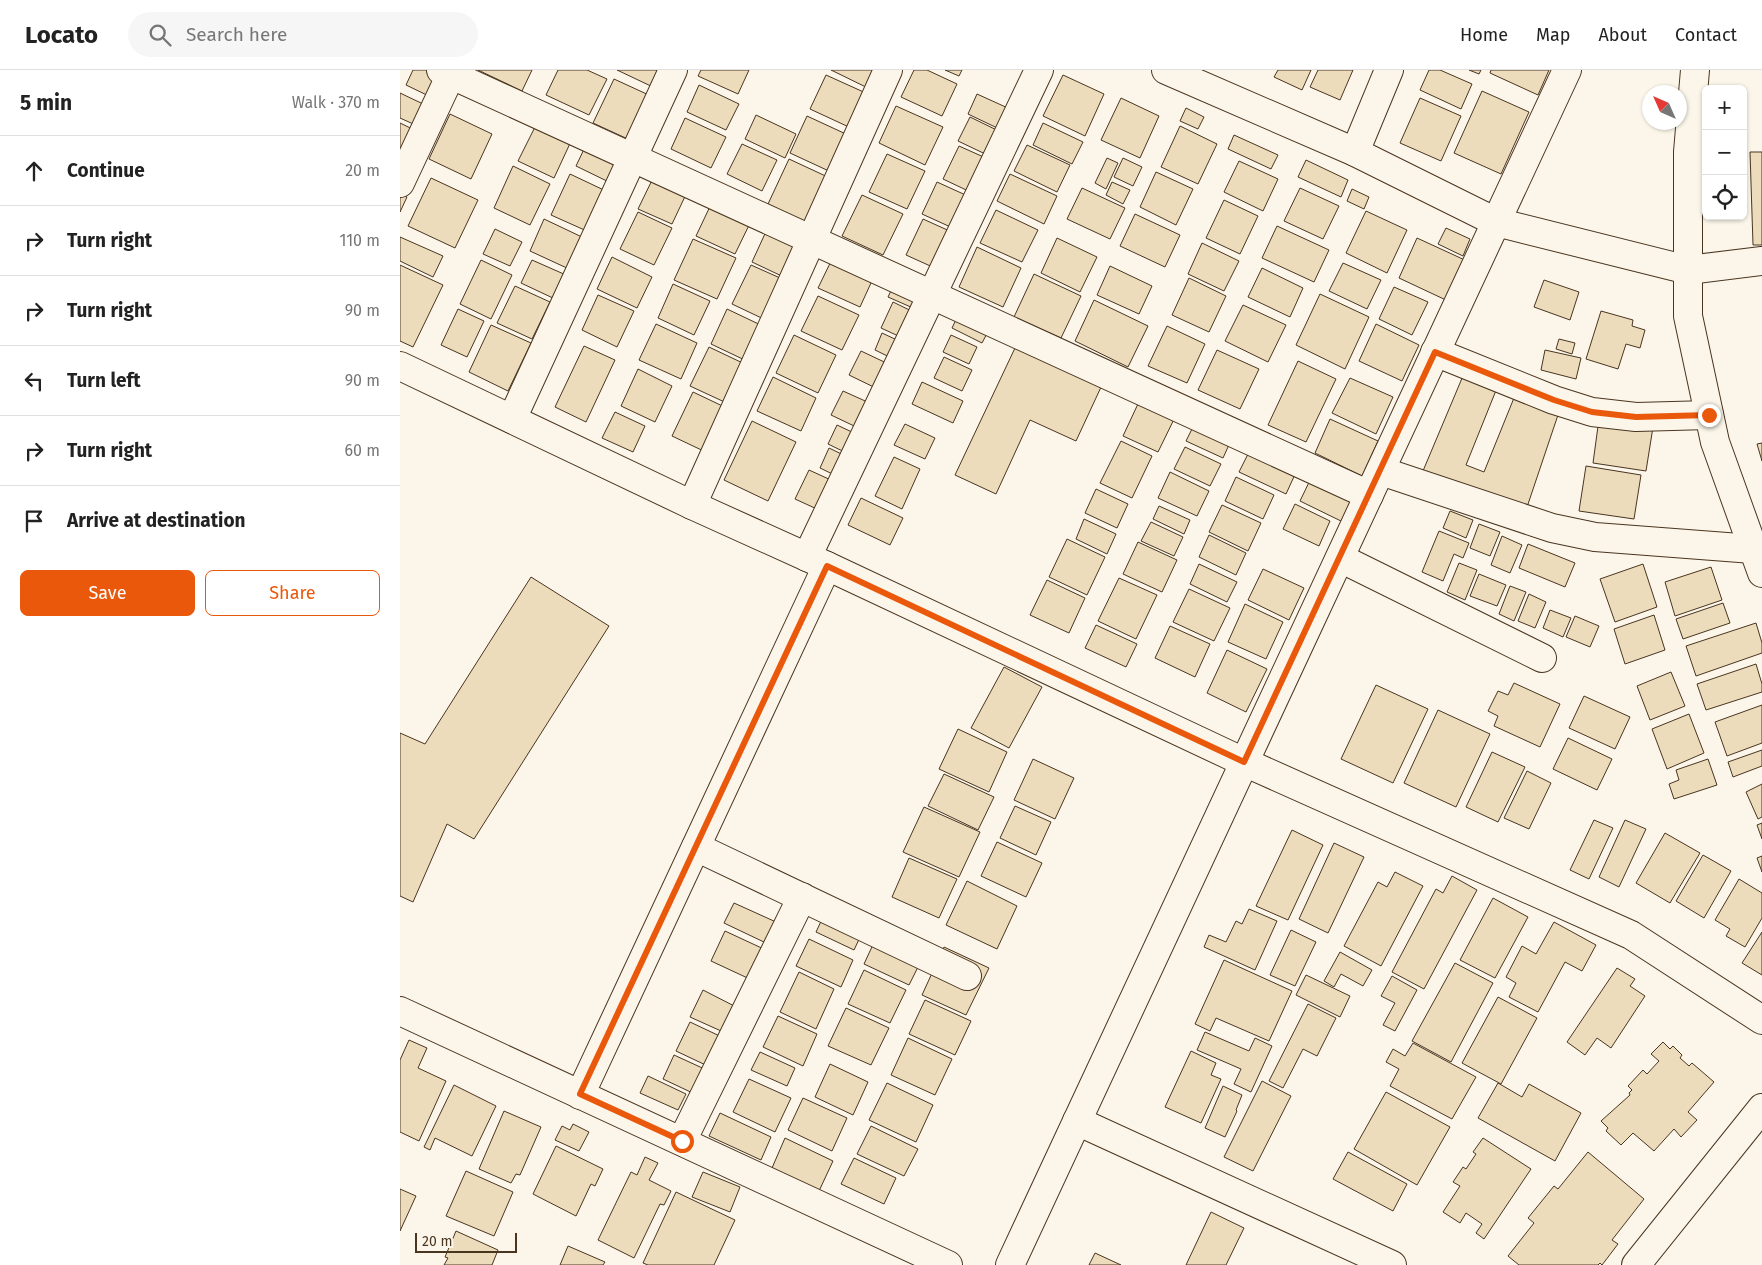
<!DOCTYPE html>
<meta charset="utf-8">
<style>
body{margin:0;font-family:"Fira Sans",sans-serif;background:#f6f6f6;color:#222}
.controls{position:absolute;right:15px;top:15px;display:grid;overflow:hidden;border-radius:8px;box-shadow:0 1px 4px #0004}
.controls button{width:45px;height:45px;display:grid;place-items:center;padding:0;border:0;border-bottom:1px solid #e0e0e0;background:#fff;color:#222;font:25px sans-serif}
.compass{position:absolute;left:1242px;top:15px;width:45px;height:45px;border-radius:50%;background:#fff;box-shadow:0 1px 4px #0004;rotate:315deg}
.scale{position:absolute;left:15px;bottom:12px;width:102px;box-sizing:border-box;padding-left:5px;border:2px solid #4a3520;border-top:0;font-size:14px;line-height:18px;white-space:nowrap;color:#4a3520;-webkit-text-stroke:4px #fbf6e9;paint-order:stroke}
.stop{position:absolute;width:15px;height:15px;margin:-11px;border:4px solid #ea580c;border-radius:50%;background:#fff}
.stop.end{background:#ea580c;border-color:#fff;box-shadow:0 1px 5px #0008}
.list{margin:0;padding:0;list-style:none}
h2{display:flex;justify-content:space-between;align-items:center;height:65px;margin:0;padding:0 20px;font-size:21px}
h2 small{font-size:16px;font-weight:400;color:#767676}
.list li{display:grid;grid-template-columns:32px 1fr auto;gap:15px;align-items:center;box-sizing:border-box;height:70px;padding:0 20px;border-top:1px solid #e0e0e0}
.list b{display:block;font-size:19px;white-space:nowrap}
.list em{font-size:16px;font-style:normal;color:#767676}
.actions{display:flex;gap:10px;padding:15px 20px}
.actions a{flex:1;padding:11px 0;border:1px solid #ea580c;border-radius:8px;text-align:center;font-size:18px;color:#ea580c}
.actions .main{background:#ea580c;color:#fff}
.icon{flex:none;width:28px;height:28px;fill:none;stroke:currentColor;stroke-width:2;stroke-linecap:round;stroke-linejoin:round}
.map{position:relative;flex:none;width:1362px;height:1195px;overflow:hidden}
header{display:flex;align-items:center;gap:30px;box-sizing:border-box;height:70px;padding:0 25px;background:#fff;border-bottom:1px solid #e0e0e0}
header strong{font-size:24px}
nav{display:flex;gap:28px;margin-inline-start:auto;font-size:18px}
.search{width:350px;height:45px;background:#f6f6f6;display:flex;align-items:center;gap:12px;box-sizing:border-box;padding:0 18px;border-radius:28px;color:#767676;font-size:19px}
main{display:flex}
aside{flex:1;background:#fff}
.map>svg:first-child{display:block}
.building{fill:#ecdcbc;stroke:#4a3520}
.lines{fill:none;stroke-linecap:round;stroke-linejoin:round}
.minor-casing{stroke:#4a3520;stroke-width:30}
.minor{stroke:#fbf6e9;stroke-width:28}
.route{stroke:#ea580c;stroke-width:6}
</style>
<header>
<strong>Locato</strong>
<div class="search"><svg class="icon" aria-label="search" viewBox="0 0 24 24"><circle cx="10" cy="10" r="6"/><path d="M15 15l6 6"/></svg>Search here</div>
<nav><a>Home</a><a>Map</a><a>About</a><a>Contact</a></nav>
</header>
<main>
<aside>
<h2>5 min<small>Walk · 370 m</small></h2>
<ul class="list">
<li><svg class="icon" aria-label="ahead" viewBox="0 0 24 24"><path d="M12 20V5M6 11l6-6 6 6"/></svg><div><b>Continue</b></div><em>20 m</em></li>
<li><svg class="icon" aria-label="right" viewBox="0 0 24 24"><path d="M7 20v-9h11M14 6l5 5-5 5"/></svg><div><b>Turn right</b></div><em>110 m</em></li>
<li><svg class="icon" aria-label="right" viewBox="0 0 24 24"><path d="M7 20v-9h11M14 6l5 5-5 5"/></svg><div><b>Turn right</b></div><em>90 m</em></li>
<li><svg class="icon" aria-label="left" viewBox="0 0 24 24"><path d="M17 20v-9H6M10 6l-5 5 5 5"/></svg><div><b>Turn left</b></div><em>90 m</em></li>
<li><svg class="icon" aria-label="right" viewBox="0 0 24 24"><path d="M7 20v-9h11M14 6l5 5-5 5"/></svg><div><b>Turn right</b></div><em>60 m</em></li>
<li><svg class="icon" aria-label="arrive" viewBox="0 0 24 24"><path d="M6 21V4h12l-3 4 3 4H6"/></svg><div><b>Arrive at destination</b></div></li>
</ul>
<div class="actions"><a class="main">Save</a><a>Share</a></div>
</aside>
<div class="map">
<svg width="1362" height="1195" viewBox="0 0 1362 1195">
<rect width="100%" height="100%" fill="#fbf6e9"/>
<g class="building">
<path d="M13,0H40L33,28L6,15Z"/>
<path d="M78,0H132L122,21Z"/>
<path d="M158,0H187L207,9L189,45L146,25Z"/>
<path d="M217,0H264L255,18Z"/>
<path d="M301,0H349L338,24L298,6Z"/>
<path d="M431,0H482L472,20Z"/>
<path d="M514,0H527L557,14L542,46L501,27Z"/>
<path d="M545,0H562L559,6Z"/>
<path d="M878,0H911L902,20L874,7Z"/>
<path d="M918,0H953L940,30L910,17Z"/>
<path d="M1029,0H1040L1072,14L1061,39L1020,20Z"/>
<path d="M1069,0H1081L1079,4Z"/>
<path d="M1091,0H1149L1138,25L1090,3Z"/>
<path d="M426,5L468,24L451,58L410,39Z"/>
<path d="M663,5L704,24L685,66L643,46Z"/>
<path d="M214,9L251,26L230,70L193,53Z"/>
<path d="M299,15L339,34L326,60L287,42Z"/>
<path d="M1082,21L1129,42L1101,104L1054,83Z"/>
<path d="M0,23L40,42L31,62L0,48Z"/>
<path d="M577,24L621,44L612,65L568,44Z"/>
<path d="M721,28L759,46L740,88L701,70Z"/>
<path d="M1020,28L1061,46L1041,91L1000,73Z"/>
<path d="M496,36L543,57L525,95L479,73Z"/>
<path d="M786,38L804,47L798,59L780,51Z"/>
<path d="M50,44L92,64L71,109L29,89Z"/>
<path d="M356,45L396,64L385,88L345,69Z"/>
<path d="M407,46L448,65L431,102L390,83Z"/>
<path d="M570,47L611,67L600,91L558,71Z"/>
<path d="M285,48L326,67L311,98L271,79Z"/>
<path d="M138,51L173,67L154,108L118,91Z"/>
<path d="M0,53L31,68L0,82Z"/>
<path d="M643,53L683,72L672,94L633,75Z"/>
<path d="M780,56L817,74L798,114L761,97Z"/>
<path d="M834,65L878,85L871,99L828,79Z"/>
<path d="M342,74L377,90L362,121L327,104Z"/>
<path d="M186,75L224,92L213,114L176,96Z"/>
<path d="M627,75L670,95L657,122L614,101Z"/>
<path d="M559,76L597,93L581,127L543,109Z"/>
<path d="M1350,82H1362V175H1353Z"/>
<path d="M487,84L525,101L507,139L469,122Z"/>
<path d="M707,88L718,93L706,119L695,113Z"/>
<path d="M723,88L742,97L733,116L714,107Z"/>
<path d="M389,89L432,109L411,155L368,134Z"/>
<path d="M906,90L948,110L941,127L898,107Z"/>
<path d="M839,91L878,109L863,141L824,122Z"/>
<path d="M113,96L150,114L130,155L94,138Z"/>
<path d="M256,102L289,118L272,154L238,139Z"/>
<path d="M756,102L793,119L776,155L740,137Z"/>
<path d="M170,104L208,122L189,162L151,145Z"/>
<path d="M610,104L657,126L644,154L597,131Z"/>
<path d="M31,108L78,130L55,178L8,156Z"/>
<path d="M537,112L581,132L566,164L522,144Z"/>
<path d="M712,112L730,120L723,134L706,125Z"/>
<path d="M682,118L725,138L710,169L667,149Z"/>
<path d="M900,118L939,136L923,169L884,151Z"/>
<path d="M952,119L969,127L964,139L947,131Z"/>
<path d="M0,123L7,127L0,142Z"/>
<path d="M462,125L503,144L483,185L442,166Z"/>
<path d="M314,128L353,147L335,184L296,166Z"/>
<path d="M824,130L858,146L840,184L806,168Z"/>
<path d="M596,140L638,160L622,192L580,173Z"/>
<path d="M966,141L1007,160L987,203L946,183Z"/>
<path d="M238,142L272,158L254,195L220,179Z"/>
<path d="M735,144L780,165L765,197L720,176Z"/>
<path d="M144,149L184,168L169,199L130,181Z"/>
<path d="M523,149L565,168L548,204L506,185Z"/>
<path d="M369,155L405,172L388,209L352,192Z"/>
<path d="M877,156L929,180L914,212L862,188Z"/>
<path d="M1046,158L1070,169L1063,186L1038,174Z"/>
<path d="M95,159L122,172L110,196L83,184Z"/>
<path d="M0,167L43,186L33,207L0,191Z"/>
<path d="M657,168L697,187L680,222L641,203Z"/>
<path d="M1017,168L1067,191L1048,231L999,208Z"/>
<path d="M293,169L336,188L317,229L274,210Z"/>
<path d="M802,173L839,191L824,221L788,204Z"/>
<path d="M577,177L621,198L603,237L559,217Z"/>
<path d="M435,183L476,202L460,237L418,218Z"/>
<path d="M212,187L252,207L237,238L197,219Z"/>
<path d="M81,190L112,205L91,249L60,234Z"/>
<path d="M132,190L166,205L155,229L121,213Z"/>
<path d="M943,193L981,210L967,239L929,221Z"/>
<path d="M0,195L43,215L13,277L0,271Z"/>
<path d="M351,195L389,212L370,252L332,234Z"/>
<path d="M710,196L752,216L739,244L697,225Z"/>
<path d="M862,198L903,218L890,247L848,227Z"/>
<path d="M634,204L681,226L661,268L614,247Z"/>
<path d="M497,208L529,245L488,227Z"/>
<path d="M789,208L826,226L809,262L772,245Z"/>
<path d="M1144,210L1179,222L1170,250L1134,237Z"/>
<path d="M273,214L310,231L294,265L258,248Z"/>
<path d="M115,216L150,232L132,269L97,253Z"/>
<path d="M994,217L1028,232L1012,265L979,249Z"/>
<path d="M920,224L969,247L945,299L896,275Z"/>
<path d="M198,225L234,241L217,277L182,260Z"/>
<path d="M418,226L459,245L442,280L401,261Z"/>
<path d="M694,230L748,256L728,297L675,271Z"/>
<path d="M493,232L530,250L518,275L481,258Z"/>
<path d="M564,233L595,248L582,273L552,258Z"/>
<path d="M843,235L886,255L868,292L825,271Z"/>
<path d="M58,239L84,251L67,287L41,275Z"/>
<path d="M327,239L367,258L351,293L311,274Z"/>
<path d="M1201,241L1233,250L1232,256L1245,260L1240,278L1226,274L1218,299L1186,289Z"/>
<path d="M256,254L297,273L281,309L239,290Z"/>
<path d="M976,254L1019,275L1002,311L959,291Z"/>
<path d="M91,255L131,273L108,321L69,302Z"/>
<path d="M767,256L805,274L787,313L748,296Z"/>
<path d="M482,263L514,278L506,295L475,280Z"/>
<path d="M394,265L436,285L418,323L376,303Z"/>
<path d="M551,265L577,277L569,294L543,282Z"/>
<path d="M1159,269L1175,273L1172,284L1156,279Z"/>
<path d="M184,276L215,290L186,352L155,337Z"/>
<path d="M309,277L349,296L331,335L290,316Z"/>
<path d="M615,278L702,315L676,371L630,350L596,424L555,405Z"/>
<path d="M817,280L859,299L840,339L798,320Z"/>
<path d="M1145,280L1181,288L1176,309L1141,300Z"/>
<path d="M461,281L497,298L486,323L449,305Z"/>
<path d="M544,287L572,300L562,321L534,308Z"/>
<path d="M898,291L936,309L906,372L868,355Z"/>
<path d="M1068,294L1101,308L1066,395L1084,402L1118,318L1161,336L1123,449L1020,408Z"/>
<path d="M238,299L272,316L255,352L221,336Z"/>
<path d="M373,307L416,328L401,361L357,341Z"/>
<path d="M950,308L993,327L976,364L932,343Z"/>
<path d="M522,312L563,331L553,353L512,334Z"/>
<path d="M443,321L483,339L471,364L431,345Z"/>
<path d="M744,321L780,337L758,382L723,366Z"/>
<path d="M293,322L333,341L312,385L272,366Z"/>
<path d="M215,342L245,356L233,382L202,368Z"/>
<path d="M797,349L833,366L823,388L786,371Z"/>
<path d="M930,349L978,371L962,406L915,383Z"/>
<path d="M1199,349L1253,357L1246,401L1193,393Z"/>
<path d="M352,351L396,372L368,431L324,410Z"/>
<path d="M505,354L535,368L525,389L494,375Z"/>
<path d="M437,355L471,371L461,390L428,374Z"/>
<path d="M721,371L752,386L732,428L700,413Z"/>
<path d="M1362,373V391L1357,374Z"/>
<path d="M785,377L821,394L810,416L774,399Z"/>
<path d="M429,378L460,393L451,413L420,398Z"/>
<path d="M851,378L897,400L886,424L839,402Z"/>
<path d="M494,387L520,399L502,439L475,426Z"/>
<path d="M1186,396L1241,405L1234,449L1179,441Z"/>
<path d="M409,400L444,416L430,445L395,429Z"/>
<path d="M770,402L809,421L797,446L758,428Z"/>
<path d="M913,404L956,424L943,452L900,431Z"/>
<path d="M836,407L874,425L863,449L825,431Z"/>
<path d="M696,419L728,434L717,458L685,443Z"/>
<path d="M461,428L503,448L490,475L448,455Z"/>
<path d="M895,434L930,451L919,476L883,459Z"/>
<path d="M822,435L861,453L848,481L809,462Z"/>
<path d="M759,436L790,450L784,464L753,449Z"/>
<path d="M1050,441L1073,450L1066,468L1043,458Z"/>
<path d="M684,449L716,464L707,484L676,469Z"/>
<path d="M751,452L783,467L774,486L741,471Z"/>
<path d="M1079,454L1100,462L1090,486L1070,478Z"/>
<path d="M1039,461L1069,473L1063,488L1054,484L1043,511L1022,502Z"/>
<path d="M809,465L846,483L836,505L799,487Z"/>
<path d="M1102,466L1122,475L1110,503L1091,495Z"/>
<path d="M667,469L705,487L687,525L649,507Z"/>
<path d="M738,472L777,490L762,522L723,504Z"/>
<path d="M1128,474L1175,493L1165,517L1119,498Z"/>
<path d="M1059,493L1077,500L1065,530L1047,522Z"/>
<path d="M799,494L837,512L827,532L790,514Z"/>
<path d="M1243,494L1257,537L1215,552L1200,509Z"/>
<path d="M1311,497L1322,530L1275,546L1265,512Z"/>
<path d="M863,499L904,518L889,550L848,530Z"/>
<path d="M1079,504L1106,515L1097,536L1070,526Z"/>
<path d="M131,507L209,556L74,769L47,754L13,832L0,826V663L25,674Z"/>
<path d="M719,508L757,525L736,569L698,551Z"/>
<path d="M647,510L685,528L669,563L630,545Z"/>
<path d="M1110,516L1126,522L1114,551L1099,544Z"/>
<path d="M789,519L830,538L814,571L773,552Z"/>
<path d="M1129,524L1146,532L1135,558L1118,551Z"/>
<path d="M1323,533L1330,553L1283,569L1276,549Z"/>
<path d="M845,534L883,552L866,589L828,572Z"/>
<path d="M1150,540L1171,548L1163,567L1143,558Z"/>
<path d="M1254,545L1265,580L1225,594L1214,559Z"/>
<path d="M1175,546L1199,556L1190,577L1166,567Z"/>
<path d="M1356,553L1362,573V583L1296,606L1286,576Z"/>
<path d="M696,555L737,574L726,597L685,578Z"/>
<path d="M770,556L810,574L795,607L755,588Z"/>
<path d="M827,580L867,599L846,642L807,623Z"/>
<path d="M1356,594L1362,614V622L1306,640L1297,614Z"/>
<path d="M604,597L642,617L609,678L571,658Z"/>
<path d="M1271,602L1285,636L1250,650L1237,616Z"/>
<path d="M1114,613L1160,634L1140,677L1094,656L1098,646L1088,641L1098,621L1108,625Z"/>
<path d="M976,615L1028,639L993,713L941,689Z"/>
<path d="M1184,626L1230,647L1215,679L1169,658Z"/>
<path d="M1362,635V673L1327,686L1315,652Z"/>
<path d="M1038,640L1090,664L1056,737L1004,713Z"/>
<path d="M1289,644L1304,683L1267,699L1252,659Z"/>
<path d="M558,659L607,682L589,722L539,699Z"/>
<path d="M1168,668L1212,689L1197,720L1153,699Z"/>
<path d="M1362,680V696L1333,707L1328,692Z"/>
<path d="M1092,682L1125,697L1098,752L1066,737Z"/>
<path d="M633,689L674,708L655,749L614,730Z"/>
<path d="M1308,689L1317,715L1274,729L1269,714L1279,710L1276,700Z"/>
<path d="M1127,701L1151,713L1129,759L1104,748Z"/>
<path d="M544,704L594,727L578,760L528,736Z"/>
<path d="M1362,714V747L1358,749L1346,722Z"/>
<path d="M615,736L651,752L636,785L600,768Z"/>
<path d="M524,737L580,762L559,807L503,782Z"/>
<path d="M1194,750L1213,758L1189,809L1170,800Z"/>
<path d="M1225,750L1246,759L1219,817L1199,807Z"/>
<path d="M1362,753V769L1357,755Z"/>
<path d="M892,760L923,775L888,850L856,836Z"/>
<path d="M1265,763L1300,783L1270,833L1236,813Z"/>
<path d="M597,772L642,793L626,827L581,806Z"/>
<path d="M934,773L964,787L928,863L899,849Z"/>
<path d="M1303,785L1331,801L1304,848L1276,831Z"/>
<path d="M1362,786V802L1357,788Z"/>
<path d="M509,788L557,809L539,848L492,827Z"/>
<path d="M995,802L1023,816L981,896L944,876L978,812L987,817Z"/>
<path d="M1052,806L1077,820L1024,919L992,902L1036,819L1043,823Z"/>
<path d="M1339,809L1362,823V848L1345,877L1326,866L1330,859L1315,850Z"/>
<path d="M567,811L617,836L597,879L546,855Z"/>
<path d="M432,828L470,846L454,880L416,862Z"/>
<path d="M1093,828L1128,847L1095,908L1060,890Z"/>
<path d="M334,833L376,852L366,873L324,853Z"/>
<path d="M849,839L877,851L855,900L804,877L809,865L826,872L836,851L842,854Z"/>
<path d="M1154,852L1196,875L1182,901L1165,892L1138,942L1109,927L1116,913L1106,907L1122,876L1136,884Z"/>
<path d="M483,853L529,875L509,915L464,894Z"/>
<path d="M891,860L916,872L895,916L870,905Z"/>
<path d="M325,861L368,881L354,911L311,891Z"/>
<path d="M1362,862V905L1342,893Z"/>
<path d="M409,869L453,890L441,917L396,896Z"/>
<path d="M544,877L589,898L566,945L522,925Z"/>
<path d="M940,882L972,900L963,916L941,904L934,917L924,911Z"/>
<path d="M824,890L892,921L869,971L816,948L810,961L795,954Z"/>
<path d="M1055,893L1093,913L1051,992L1012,971Z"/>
<path d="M1217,898L1235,909L1230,916L1245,926L1211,978L1197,968L1185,985L1167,972Z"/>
<path d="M464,900L506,920L490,953L448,934Z"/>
<path d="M399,902L434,919L416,959L380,942Z"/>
<path d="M906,905L950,926L940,947L896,925Z"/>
<path d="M992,906L1017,920L995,961L983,955L995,933L981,926Z"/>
<path d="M303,920L342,940L330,965L290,947Z"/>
<path d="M1098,927L1137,948L1101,1014L1062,993Z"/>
<path d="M525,930L571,951L555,985L509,964Z"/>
<path d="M908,934L936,948L917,986L903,979L883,1018L869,1011Z"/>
<path d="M446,938L489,958L471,995L428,976Z"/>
<path d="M378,946L417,964L403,996L363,977Z"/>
<path d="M290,952L326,969L312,998L276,981Z"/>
<path d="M805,962L849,981L855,968L872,976L851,1022L834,1014L841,999L797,980Z"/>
<path d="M508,968L552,989L535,1025L491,1005Z"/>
<path d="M9,970L27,978L18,998L46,1011L19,1071L0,1062V990Z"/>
<path d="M1263,972L1270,979L1273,976L1282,985L1280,988L1289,996L1292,993L1314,1012L1288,1042L1297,1050L1281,1067L1274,1059L1254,1081L1233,1063L1221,1075L1206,1061L1208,1058L1201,1051L1230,1025L1229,1023L1232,1020L1228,1016L1243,1000L1247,1004L1259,991L1251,984Z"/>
<path d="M1013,973L1076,1007L1052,1049L990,1016L999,999L986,992L993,979L1005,986Z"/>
<path d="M791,981L816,993L811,1005L821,1009L801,1053L765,1037Z"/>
<path d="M360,982L395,998L387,1016L351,1000Z"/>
<path d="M274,985L311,1002L299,1026L263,1009Z"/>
<path d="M430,994L468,1012L453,1045L415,1027Z"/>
<path d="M248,1006L286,1024L278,1040L240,1023Z"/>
<path d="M349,1009L391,1028L375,1062L333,1042Z"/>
<path d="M862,1011L891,1026L853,1101L824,1087Z"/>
<path d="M487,1013L533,1035L516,1072L469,1050Z"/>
<path d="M1098,1013L1122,1027L1129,1014L1181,1043L1155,1091L1078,1048Z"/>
<path d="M54,1015L96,1036L72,1086L35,1068L30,1080L24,1077Z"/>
<path d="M823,1016L842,1025L836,1040L837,1041L825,1067L805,1058Z"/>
<path d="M986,1022L1050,1057L1017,1115L954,1079Z"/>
<path d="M403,1028L447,1048L432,1081L388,1060Z"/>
<path d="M104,1041L141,1057L120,1105L116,1104L111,1113L79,1099Z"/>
<path d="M320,1043L371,1067L361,1090L309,1066Z"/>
<path d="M173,1054L189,1062L179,1081L155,1070L162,1056L170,1060Z"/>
<path d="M471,1056L518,1079L504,1106L457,1084Z"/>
<path d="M385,1068L433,1091L419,1121L372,1098Z"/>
<path d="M1083,1068L1131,1099L1084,1169L1076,1163L1082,1154L1066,1143L1060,1153L1043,1142L1060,1116L1053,1112L1063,1097L1066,1099L1076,1084L1073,1082Z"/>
<path d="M156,1076L203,1099L195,1116L191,1114L176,1146L133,1124Z"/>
<path d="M948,1082L1007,1114L993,1141L933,1109Z"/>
<path d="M1188,1082L1244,1129L1212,1170L1218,1174L1202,1195L1200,1193L1198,1195H1119L1108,1186L1134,1153L1128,1148L1154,1116L1158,1119Z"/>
<path d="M245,1087L258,1093L249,1110L271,1121L264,1135L260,1134L234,1188L198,1170L231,1102L237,1105Z"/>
<path d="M454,1088L496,1108L484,1134L441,1114Z"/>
<path d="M66,1101L113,1122L94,1166L46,1146Z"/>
<path d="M303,1102L340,1117L330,1142L292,1127Z"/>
<path d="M0,1119L16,1126L0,1161Z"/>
<path d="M276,1122L335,1150L314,1195H248L243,1193Z"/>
<path d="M811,1142L844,1158L826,1195H786Z"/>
<path d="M56,1161L98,1180L92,1195H44L48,1188L45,1187Z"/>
<path d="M168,1176L205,1192L203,1195H160Z"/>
<path d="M695,1183L721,1195H689Z"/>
</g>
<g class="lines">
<defs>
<g id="minor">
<path d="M41,0L969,425"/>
<path d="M766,0L955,82L1096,152L1288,200L1362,191"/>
<path d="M1295,0L1288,82V246L1315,372L1362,503"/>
<path d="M955,82L989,0"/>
<path d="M0,113L53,0"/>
<path d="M1035,282L1154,330L1192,342L1236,347L1309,345"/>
<path d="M0,296L292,435L427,496L844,692L1231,865L1362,950"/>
<path d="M112,349L273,0"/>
<path d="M981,401L1152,458L1195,467L1353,479"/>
<path d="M292,435L488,0"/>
<path d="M407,487L639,0"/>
<path d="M940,488L1142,588"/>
<path d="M296,777L567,906"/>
<path d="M0,941L548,1195"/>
<path d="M180,1025L427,496"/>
<path d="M677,1051L992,1195"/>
<path d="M282,1071L402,827"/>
<path d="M610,1195L1167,0"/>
<path d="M1236,1195L1362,1038"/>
</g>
</defs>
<use href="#minor" class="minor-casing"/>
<use href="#minor" class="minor"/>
</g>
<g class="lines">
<path class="route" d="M282,1071L180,1024L427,496L844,692L1035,282L1154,330L1192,342L1236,347L1309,345"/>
</g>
</svg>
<div class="controls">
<button>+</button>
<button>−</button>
<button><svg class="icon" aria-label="locate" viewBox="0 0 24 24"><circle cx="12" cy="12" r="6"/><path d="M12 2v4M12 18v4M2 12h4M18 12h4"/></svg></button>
</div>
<svg class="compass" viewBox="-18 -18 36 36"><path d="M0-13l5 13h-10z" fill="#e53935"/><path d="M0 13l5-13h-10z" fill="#767676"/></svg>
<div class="scale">20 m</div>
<div class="stop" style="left:282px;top:1071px"></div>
<div class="stop end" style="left:1309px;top:345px"></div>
</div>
</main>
